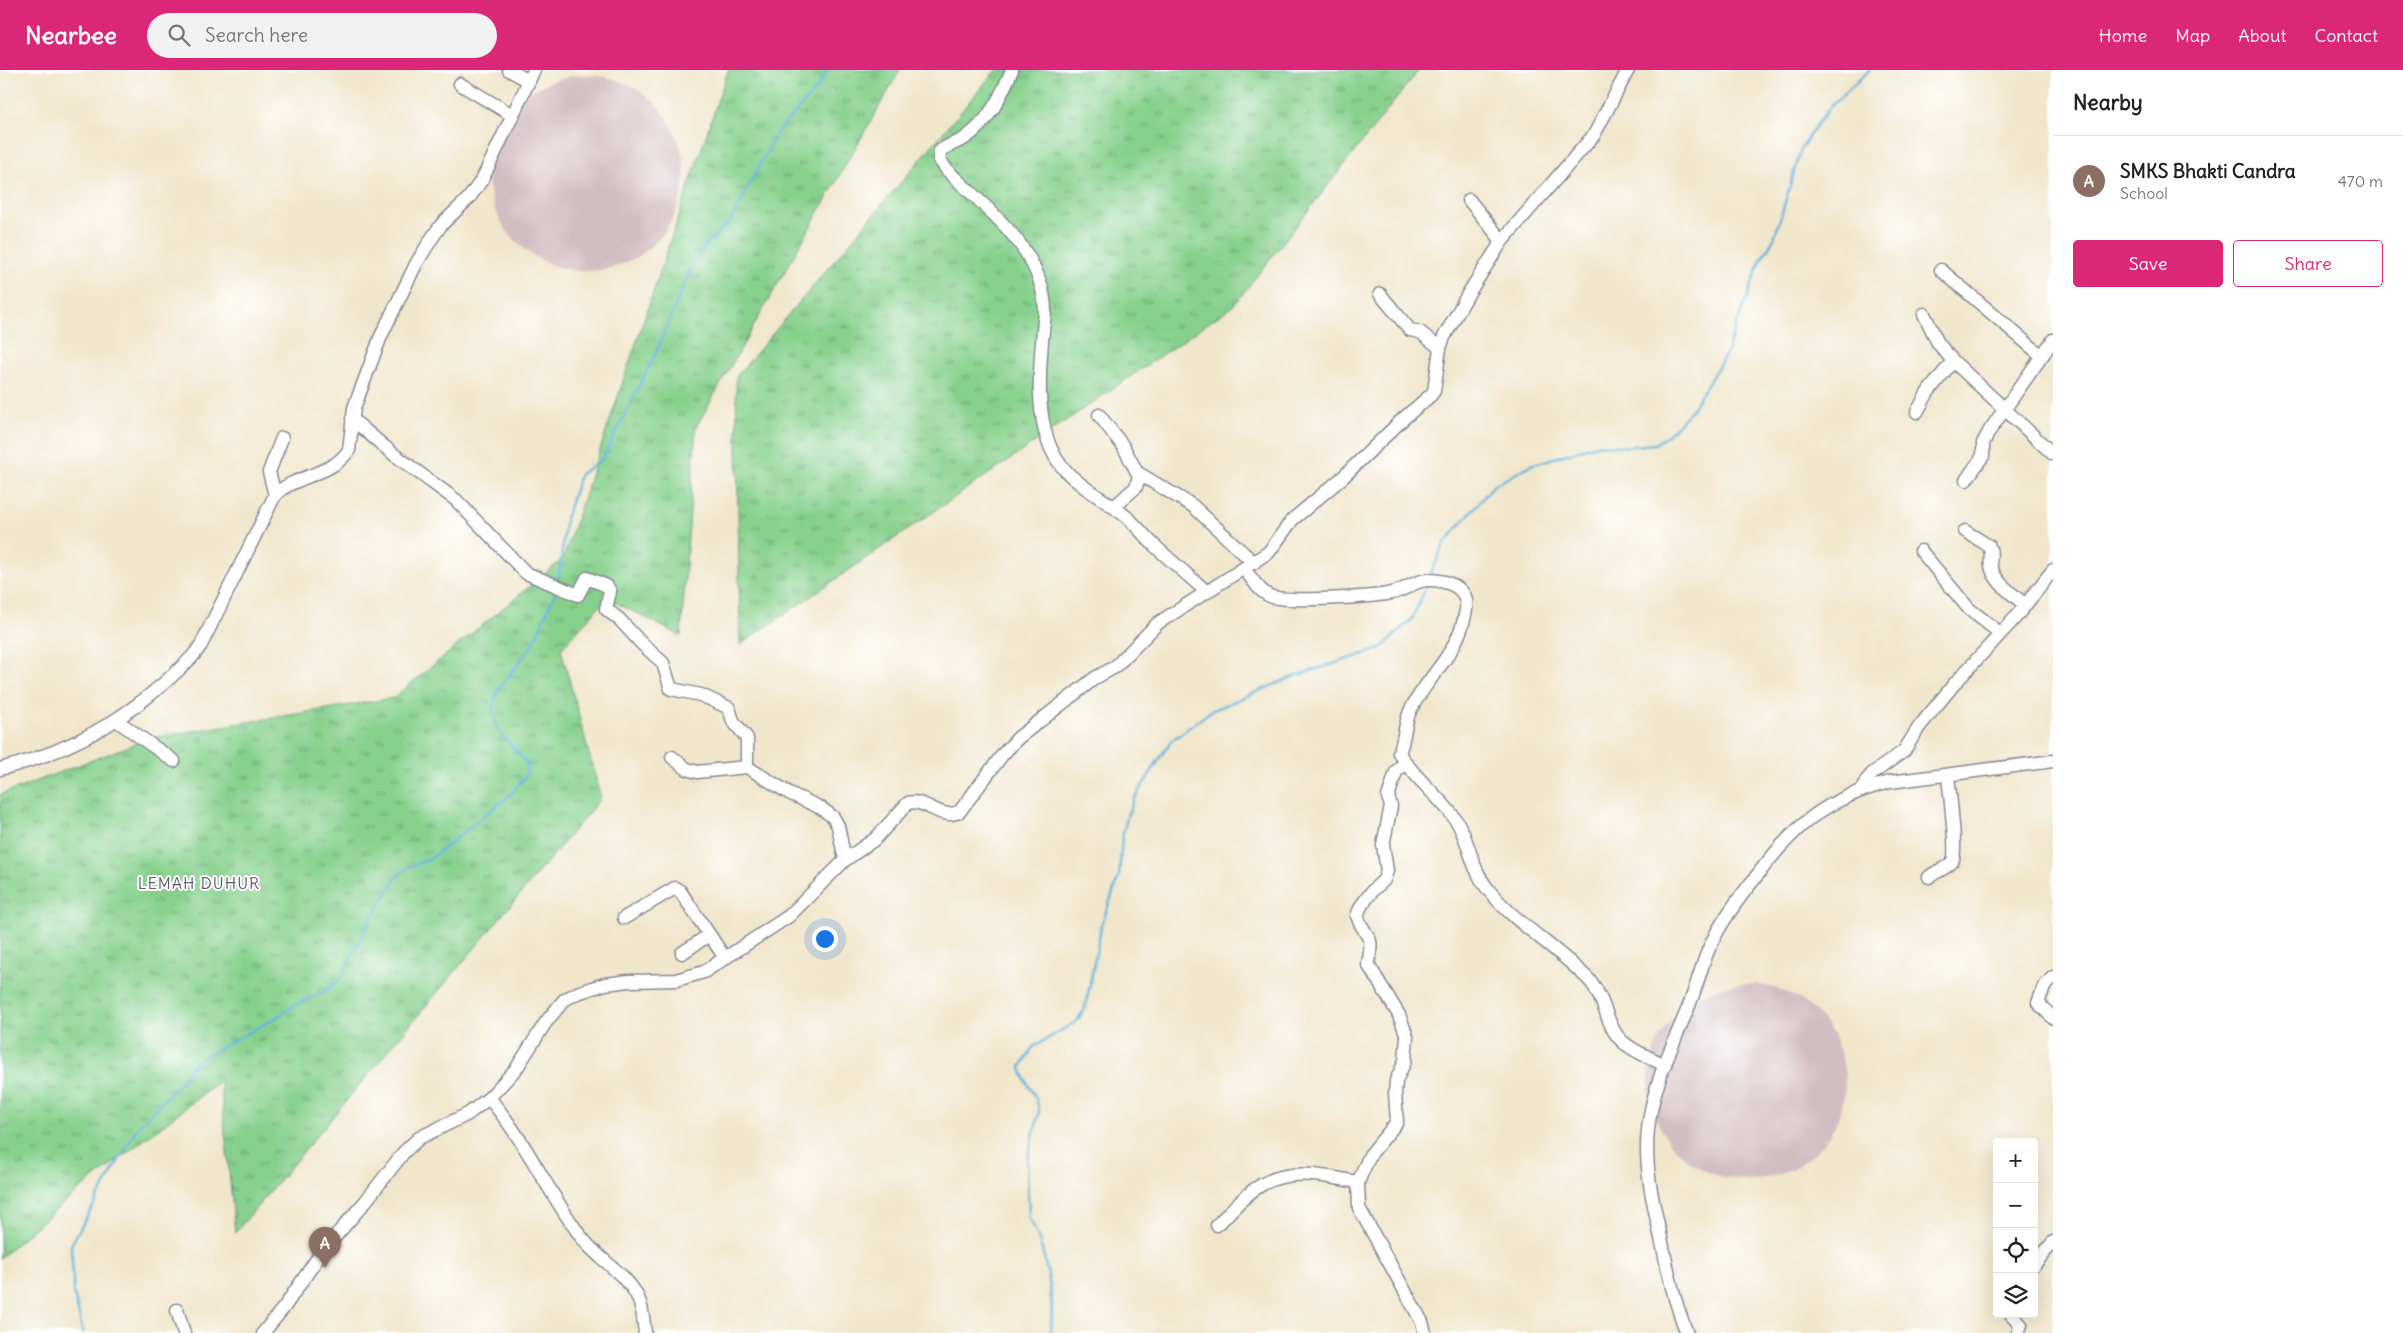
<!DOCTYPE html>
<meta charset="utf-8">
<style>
body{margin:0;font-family:Delius,sans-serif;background:#f2f2f2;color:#222}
.controls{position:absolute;right:15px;bottom:15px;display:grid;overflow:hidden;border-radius:5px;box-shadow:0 5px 20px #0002}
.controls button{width:45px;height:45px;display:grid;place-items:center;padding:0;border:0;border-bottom:1px solid #e0e0e0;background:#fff;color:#222;font:25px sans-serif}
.you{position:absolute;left:824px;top:868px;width:18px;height:18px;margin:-12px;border:4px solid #fff;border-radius:50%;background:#1a73e8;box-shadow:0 0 0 8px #1a73e833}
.badge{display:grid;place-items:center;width:32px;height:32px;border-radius:50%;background:#db2777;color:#fff;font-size:16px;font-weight:700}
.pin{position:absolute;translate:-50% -41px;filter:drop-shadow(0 1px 2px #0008)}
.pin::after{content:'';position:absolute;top:26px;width:18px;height:15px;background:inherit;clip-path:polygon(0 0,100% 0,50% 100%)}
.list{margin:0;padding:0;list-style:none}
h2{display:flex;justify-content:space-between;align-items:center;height:65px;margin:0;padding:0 20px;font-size:21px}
h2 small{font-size:16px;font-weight:400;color:#767676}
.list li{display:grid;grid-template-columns:32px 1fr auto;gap:15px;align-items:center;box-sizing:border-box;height:90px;padding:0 20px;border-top:1px solid #e0e0e0}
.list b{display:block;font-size:19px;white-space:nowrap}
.list p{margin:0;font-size:16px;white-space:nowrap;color:#767676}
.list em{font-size:16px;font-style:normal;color:#767676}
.actions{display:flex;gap:10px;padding:15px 20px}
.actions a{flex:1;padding:11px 0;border:1px solid #db2777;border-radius:5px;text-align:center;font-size:18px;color:#db2777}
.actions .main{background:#db2777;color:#fff}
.icon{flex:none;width:28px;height:28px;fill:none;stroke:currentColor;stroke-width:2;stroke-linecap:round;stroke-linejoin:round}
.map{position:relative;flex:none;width:2053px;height:1263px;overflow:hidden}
header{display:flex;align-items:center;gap:30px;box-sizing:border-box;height:70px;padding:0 25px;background:#db2777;color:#fff}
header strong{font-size:24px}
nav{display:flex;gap:28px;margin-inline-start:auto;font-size:18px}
.search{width:350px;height:45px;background:#f2f2f2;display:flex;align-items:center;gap:12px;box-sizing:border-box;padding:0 18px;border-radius:28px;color:#767676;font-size:19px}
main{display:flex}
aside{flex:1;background:#fff}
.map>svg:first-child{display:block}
.industrial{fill:#d2bec2}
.grass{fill:url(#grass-tufts);stroke:#508075}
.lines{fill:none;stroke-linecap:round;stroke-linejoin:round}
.stream{stroke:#61b4dd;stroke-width:2.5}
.minor-casing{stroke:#868a94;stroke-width:15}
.minor{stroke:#fff;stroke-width:12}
.labels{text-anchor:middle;stroke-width:4;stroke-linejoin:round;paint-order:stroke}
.quarter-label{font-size:16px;letter-spacing:1px;fill:#665875;stroke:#fff}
</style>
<header>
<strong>Nearbee</strong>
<div class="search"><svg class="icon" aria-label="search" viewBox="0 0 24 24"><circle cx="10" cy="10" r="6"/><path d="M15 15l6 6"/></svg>Search here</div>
<nav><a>Home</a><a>Map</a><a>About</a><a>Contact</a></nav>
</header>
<main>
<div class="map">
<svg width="2053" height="1263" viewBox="0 0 2053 1263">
<defs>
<pattern id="grass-tufts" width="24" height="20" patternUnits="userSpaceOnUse" patternTransform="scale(1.25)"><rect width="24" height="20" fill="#86d08c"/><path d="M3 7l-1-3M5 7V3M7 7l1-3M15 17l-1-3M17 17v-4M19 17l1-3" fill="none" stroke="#6da976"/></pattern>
</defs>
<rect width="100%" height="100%" fill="#fff"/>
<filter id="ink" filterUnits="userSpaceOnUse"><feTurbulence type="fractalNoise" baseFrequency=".02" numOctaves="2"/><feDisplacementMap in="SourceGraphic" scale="10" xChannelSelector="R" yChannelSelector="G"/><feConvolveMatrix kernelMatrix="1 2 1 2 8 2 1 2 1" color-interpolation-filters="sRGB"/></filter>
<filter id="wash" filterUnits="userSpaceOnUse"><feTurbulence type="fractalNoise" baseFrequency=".0096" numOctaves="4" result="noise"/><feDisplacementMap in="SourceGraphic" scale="20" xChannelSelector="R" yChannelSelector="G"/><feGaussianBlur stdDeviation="1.12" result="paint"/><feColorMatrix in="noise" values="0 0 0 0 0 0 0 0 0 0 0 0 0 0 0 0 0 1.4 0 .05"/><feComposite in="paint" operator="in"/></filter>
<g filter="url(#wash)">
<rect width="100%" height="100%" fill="#f0e6cb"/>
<g class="industrial">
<circle cx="586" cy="103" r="98"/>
<circle cx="1747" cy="1012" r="98"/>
</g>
<g class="grass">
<path d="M728,0H900L696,357L681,566L607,528L561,579L601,728L235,1163L220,1011L83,1117L0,1188V725L150,668L393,628L563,489Z"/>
<path d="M996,0H1419L1233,236L740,575L736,307Z"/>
</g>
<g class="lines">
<g class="stream">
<path d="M1429,507L1444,474L1493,416L1531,395L1600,374L1624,377L1655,374L1669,364L1692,339L1726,284L1761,189L1774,169L1801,79L1810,64L1830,37L1870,0"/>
<path d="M558,513L566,448L580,404L602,390L654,287L692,196L707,173L731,150L776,64L818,17L826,0"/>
<path d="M83,1263L74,1224L71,1175L137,1058L177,1016L196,991L272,950L300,932L324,922L341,908L368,853L399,804L409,797L430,789L510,725L526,706L528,695L498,660L492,640L497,622L533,574L556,520"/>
<path d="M1050,1263C1056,1231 1045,1176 1029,1148L1027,1090L1039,1042C1038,1024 1024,1014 1021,997L1033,977L1076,952L1085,939L1102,853L1119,806L1122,767L1128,744L1134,729L1170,672L1211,641L1295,606L1380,579L1412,549L1427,515"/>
</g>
</g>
</g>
<g filter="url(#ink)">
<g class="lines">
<defs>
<g id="minor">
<path d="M509,0L529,11"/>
<path d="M1012,0C1001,26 989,52 965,68C957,73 947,75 940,81L939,89L947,100C987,140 1044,179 1045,242C1040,288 1030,363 1065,400C1081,418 1104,429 1123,444C1135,453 1144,466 1155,476C1172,492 1190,507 1207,522"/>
<path d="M460,14L512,45"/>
<path d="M1469,130L1502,171"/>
<path d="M1941,200L2042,286"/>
<path d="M1380,224L1410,260L1420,262L1440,278"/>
<path d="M1924,244L1938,273L1953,291L2053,384"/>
<path d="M1917,342L1928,322L1953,291"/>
<path d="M1099,345L1123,376L1139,406L1136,417L1114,437"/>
<path d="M352,349L392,383L456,430L526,503L578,525L587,508L607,516L610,521L606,539L620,550L641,573L663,593L671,619L701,625L729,638L733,651L747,668V697L789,723L821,738L833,747L838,756L845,790"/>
<path d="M1138,403L1193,436L1254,493"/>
<path d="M1966,410L1983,386V373L1990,360L2053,270"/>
<path d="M275,425L269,402L282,368"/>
<path d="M1965,461L1989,476C1993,483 1989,489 1991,496C1994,512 2013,524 2025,535"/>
<path d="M1921,481L1969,539L2000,563"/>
<path d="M1244,499C1252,508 1259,522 1270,526C1285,533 1374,527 1392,523C1404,521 1415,510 1428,510C1446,510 1470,517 1466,540C1459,583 1430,603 1411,639C1404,653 1405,669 1399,683C1413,707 1437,724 1453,746C1470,768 1469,795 1487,818C1516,855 1559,878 1591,912C1603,927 1605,945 1614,961C1623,978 1649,987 1665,995"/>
<path d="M116,650L174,691"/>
<path d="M672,687L687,699L697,702L747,697"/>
<path d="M1406,695L1400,697L1396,702L1388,727L1391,736L1383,775L1387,801L1384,810L1373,820L1361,836L1357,846C1366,871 1375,861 1368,894L1399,945L1407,966L1405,991L1396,1011L1395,1023L1397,1052L1370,1085L1358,1112L1359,1138L1422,1252L1425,1263"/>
<path d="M0,699C78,680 136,643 193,586L201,575L275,425C294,405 332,406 349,380L354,338L381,266L416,194L432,168L441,155L469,128L483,108L534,0"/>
<path d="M1864,718L1866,711L1873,703L1904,681L1919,657L1955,613L2015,548L2053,500"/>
<path d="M1929,807C1935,802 1947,798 1952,792C1958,784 1949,718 1948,705"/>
<path d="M624,848L675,818L680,821L725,888"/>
<path d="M682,883L709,865"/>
<path d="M2053,907L2044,917L2038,933L2053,948"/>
<path d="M489,1028C526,1071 548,1123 582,1168C597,1188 622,1201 635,1222C643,1235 643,1249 645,1263"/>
<path d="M1217,1155C1231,1141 1246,1123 1263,1114C1293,1097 1328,1107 1358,1112"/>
<path d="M2034,1195L2053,1172"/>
<path d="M177,1240L184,1263"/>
<path d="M2011,1244L2021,1255L2018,1263"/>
<path d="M263,1263L285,1236L321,1183L365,1132L404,1082L419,1068L468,1044L489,1028L516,999L546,952L564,930L577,923L605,914L629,911L676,910L704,902L789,846L845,790L875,769L908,733C926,728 941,752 960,741L1003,684L1018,668L1095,608L1115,597L1158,553L1269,482L1292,450L1342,408L1404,348L1431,325L1434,321L1440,278L1444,267L1468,224L1502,171L1594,65L1628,0"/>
<path d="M1687,1263C1674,1232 1668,1201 1661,1168C1653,1133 1644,1096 1648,1060C1652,1017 1672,977 1688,938C1697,917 1701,895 1711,874C1722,850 1738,829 1755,808C1795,755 1824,729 1890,712L2053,691"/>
</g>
</defs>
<use href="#minor" class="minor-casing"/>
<use href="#minor" class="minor"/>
</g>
</g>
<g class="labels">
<g class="quarter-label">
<text x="199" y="819">LEMAH DUHUR</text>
</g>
</g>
</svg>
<div class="controls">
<button>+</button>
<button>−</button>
<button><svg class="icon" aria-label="locate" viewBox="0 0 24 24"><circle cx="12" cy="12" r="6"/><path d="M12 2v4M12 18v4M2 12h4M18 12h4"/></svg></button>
<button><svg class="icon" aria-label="layers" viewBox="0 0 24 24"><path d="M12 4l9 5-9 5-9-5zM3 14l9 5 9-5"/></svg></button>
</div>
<div class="you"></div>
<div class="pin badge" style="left:325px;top:1198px;background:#8d6e63">A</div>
</div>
<aside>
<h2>Nearby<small></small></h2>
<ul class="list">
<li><span class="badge" style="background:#8d6e63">A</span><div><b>SMKS Bhakti Candra</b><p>School</p></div><em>470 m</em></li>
</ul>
<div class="actions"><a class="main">Save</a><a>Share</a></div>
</aside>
</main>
